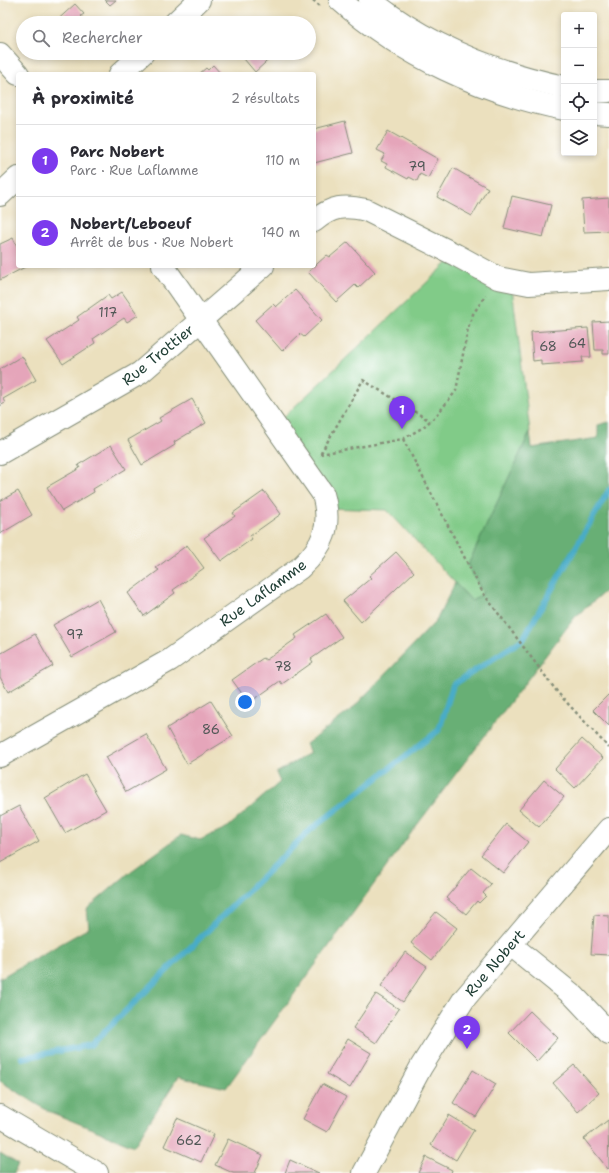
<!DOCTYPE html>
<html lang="fr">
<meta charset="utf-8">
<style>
body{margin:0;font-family:"Shantell Sans",sans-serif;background:#f2f2f3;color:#2b2b33}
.controls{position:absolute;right:12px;top:12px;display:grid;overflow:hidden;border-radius:4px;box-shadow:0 2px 6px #0003}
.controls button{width:36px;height:36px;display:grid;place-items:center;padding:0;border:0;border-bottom:1px solid #e1e1e2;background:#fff;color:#2b2b33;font:20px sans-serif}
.you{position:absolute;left:245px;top:702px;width:14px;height:14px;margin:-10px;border:3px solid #fff;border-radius:50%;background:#1a73e8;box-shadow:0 0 0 6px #1a73e833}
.badge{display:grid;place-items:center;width:26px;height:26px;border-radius:50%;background:#7c3aed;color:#fff;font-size:13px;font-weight:700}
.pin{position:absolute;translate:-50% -33px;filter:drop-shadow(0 1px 2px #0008)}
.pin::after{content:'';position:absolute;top:21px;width:14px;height:12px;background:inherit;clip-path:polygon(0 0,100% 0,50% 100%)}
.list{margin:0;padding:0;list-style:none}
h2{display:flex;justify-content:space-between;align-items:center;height:52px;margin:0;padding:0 16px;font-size:17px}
h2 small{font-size:13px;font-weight:400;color:#7c7c81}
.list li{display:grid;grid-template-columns:26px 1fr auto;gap:12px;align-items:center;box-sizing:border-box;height:72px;padding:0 16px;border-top:1px solid #e1e1e2}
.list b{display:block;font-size:15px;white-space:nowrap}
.list p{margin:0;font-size:13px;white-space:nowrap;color:#7c7c81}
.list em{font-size:13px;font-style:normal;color:#7c7c81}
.icon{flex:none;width:22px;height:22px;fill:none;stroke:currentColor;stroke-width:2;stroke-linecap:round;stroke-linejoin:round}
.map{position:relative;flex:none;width:609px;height:1173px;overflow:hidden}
.search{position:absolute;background:#fff;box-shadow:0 2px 6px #0003;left:16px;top:16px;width:300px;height:44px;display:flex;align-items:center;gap:10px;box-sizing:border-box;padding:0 14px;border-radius:22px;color:#7c7c81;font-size:15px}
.panel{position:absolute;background:#fff;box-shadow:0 2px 6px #0003;left:16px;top:72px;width:300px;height:196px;border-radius:4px}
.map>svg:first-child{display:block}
.green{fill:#81cb88;stroke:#50845e}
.forest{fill:#68af74;stroke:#447654}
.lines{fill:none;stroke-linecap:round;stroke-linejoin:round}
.stream{stroke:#48acc7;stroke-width:6}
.building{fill:#e5a5ba}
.minor-casing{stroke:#858e79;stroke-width:24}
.tertiary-casing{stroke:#858e79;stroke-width:24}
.path{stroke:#858e79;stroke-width:2.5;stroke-dasharray:3 3;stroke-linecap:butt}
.minor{stroke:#fff;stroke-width:22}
.tertiary{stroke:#fff;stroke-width:22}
.labels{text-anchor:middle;stroke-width:3;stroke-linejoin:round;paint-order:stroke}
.number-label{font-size:13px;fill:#505756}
.street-label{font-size:15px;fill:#1f3d34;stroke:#fff}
</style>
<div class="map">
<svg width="609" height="1173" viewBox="0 0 609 1173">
<rect width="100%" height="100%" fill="#fff"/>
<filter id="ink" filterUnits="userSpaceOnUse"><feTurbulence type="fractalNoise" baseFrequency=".025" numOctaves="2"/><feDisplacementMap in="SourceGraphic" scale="8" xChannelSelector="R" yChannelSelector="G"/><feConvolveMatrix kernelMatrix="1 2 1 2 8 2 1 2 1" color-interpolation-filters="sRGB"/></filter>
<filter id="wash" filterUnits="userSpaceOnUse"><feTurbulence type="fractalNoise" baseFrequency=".012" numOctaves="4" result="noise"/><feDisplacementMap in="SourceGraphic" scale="16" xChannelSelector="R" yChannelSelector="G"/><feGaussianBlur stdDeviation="0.9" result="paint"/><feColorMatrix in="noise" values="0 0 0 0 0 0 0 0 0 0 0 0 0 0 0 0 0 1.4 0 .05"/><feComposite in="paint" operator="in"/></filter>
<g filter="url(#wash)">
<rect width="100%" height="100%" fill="#ebe0be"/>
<path class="green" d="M456,255L511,280L530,432L468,565L483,593L472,601L387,510L327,508L274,426Z"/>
<g class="forest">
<path d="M609,422V588L575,617L414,829L226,1088L178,1077L134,1146L48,1111L0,1081V978L89,928L87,909L130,872L181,835L200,840L228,827L280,782L276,773L310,753L306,744L351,710L436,621L455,583L472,601L483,593L468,565L530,432L532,448L598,438V425Z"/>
<path d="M0,1153L18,1164L14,1173H0Z"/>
</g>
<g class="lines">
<path class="stream" d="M22,1058L91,1045L309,831L439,730L453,685L523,639L609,490"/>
</g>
<g id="blocks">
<g class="building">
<path d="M105,0H116L110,5Z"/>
<path d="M75,4L84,14L81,16L87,23H54Z"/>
<path d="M239,53H276L255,72Z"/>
<path d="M213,65L221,74H199L206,68L208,70Z"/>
<path d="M345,121L353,153L314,163V129Z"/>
<path d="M388,131L438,159L428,178L420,174L417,181L409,177L408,179L386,167L387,164L381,161L385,154L377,150Z"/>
<path d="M453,168L488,188L472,216L437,197Z"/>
<path d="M512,196L551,205L543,237L504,228Z"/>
<path d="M609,198V231L584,232L582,200Z"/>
<path d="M13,238L18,248V266H27L0,280V244Z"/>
<path d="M348,242L375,272L358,288L355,285L336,302L308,272L327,255L330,257Z"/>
<path d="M295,290L322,320L304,337L300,334L282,351L255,320L273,304L276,307Z"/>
<path d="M122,292L138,315L127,322L124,318L93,339L95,343L63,364L47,341L79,320L77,317L108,295L111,299Z"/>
<path d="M609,321V354H603V350H595L593,322Z"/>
<path d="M588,328L591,357H582L583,362L541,365V360L533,361L531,332Z"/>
<path d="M22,356L36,380L3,399L5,403L0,406V369Z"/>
<path d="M192,399L206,423L174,442L175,445L142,465L128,440L161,421L159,418Z"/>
<path d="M111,445L126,469L93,489L94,492L62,511L47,487L80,468L78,465Z"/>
<path d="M18,491L32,515L0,534V501Z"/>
<path d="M264,491L281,514L250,536L252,539L221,561L204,538L235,516L233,513Z"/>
<path d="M187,545L204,568L173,590L175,593L144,616L128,593L159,570L156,568Z"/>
<path d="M396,552L414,572L361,622L343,601L371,578L369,576Z"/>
<path d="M98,599L116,632L72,657L53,625Z"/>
<path d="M326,614L342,637L311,659L313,662L282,684L280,681L249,703L232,680L263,658L266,660L297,638L295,635Z"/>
<path d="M35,634L53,666L8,692L0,677V654Z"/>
<path d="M609,694V726L593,710Z"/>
<path d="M211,701L233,736L187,764L167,728Z"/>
<path d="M146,734L166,769L126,792L106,757Z"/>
<path d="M582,739L603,758L575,788L555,769Z"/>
<path d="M85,774L106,810L65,833L45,798Z"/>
<path d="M544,780L564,797L539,827L519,810Z"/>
<path d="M19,806L39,841L0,863V816Z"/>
<path d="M506,824L528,842L503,873L481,855Z"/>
<path d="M471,868L491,884L483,893L486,896L479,903L477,901L466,914L446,898Z"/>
<path d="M436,912L457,928L432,960L411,943Z"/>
<path d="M594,915L609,916V955L591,954Z"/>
<path d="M405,952L427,967L403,1002L381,986Z"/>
<path d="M376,994L399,1009L376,1043L353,1028Z"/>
<path d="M530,1011L558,1038L537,1061L509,1033Z"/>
<path d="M348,1039L371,1053L350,1088L327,1074Z"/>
<path d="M574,1065L599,1093L578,1112L553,1083Z"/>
<path d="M473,1070L496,1084L476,1117L453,1103Z"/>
<path d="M322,1084L346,1097L327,1132L303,1119Z"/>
<path d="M449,1115L474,1130L456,1160L431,1145Z"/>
<path d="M177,1118L214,1134L201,1162L164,1146Z"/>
<path d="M608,1120L609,1168L608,1169L584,1139Z"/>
<path d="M228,1139L263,1155L255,1173H233L215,1165Z"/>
<path d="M426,1157L452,1170L451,1173H418Z"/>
<path d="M290,1160L319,1173H285Z"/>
</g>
</g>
</g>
<g filter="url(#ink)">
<use href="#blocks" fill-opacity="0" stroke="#858e79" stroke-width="1"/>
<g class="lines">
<defs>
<g id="minor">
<path d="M175,23L199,0"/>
<path d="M0,54L18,74"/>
<path d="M120,74L143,53"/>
<path d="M0,195L18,178"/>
<path d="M314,221C332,206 344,205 366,210L456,255L498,278L529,284L609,279"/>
<path d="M0,453L140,373L263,266"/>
<path d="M0,756L170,660L300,568C324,546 332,526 323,494L163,266"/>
<path d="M511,945L574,996L609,1033"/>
<path d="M0,1116L97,1173"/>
<path d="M364,1173L421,1067L464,999L609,829"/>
</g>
<g id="tertiary">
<path d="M340,0C403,56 482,92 564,109"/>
<path d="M370,0C426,45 494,72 564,87"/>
<path d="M594,91H609"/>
<path d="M594,113L609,114"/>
</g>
</defs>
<use href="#minor" class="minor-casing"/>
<use href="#tertiary" class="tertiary-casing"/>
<g class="path">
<path d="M313,0L320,6"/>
<path d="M403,439L483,593L558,693L609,748"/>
<path d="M321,453L363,380L430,421"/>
<path d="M320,454L403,439L422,428L436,416L456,391L468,328L473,314L486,295"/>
</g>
<use href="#minor" class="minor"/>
<use href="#tertiary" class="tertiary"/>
</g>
</g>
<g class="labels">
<g class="number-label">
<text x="417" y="171">79</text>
<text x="108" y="317">117</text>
<text x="577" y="348">64</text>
<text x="548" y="351">68</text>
<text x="75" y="639">97</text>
<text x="283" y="671">78</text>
<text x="211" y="734">86</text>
<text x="189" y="1145">662</text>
</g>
<g class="street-label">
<text transform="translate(158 355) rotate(-39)" y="5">Rue Trottier</text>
<text transform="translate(263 593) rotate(-36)" y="5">Rue Laflamme</text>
<text transform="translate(495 963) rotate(-49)" y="5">Rue Nobert</text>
</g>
</g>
</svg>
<div class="controls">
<button>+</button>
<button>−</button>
<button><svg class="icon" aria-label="locate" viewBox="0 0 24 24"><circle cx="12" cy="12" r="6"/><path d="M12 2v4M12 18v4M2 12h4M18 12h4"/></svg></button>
<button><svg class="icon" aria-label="layers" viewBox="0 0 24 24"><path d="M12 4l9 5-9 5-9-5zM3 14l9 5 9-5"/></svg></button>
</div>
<div class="you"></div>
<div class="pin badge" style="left:402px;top:429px">1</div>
<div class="pin badge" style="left:467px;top:1049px">2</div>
<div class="search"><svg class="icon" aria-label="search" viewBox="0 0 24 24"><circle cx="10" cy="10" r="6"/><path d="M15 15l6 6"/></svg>Rechercher</div>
<section class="panel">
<h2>À proximité<small>2 résultats</small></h2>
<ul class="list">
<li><span class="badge">1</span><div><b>Parc Nobert</b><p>Parc · Rue Laflamme</p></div><em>110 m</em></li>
<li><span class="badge">2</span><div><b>Nobert/Leboeuf</b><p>Arrêt de bus · Rue Nobert</p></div><em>140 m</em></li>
</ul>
</section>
</div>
